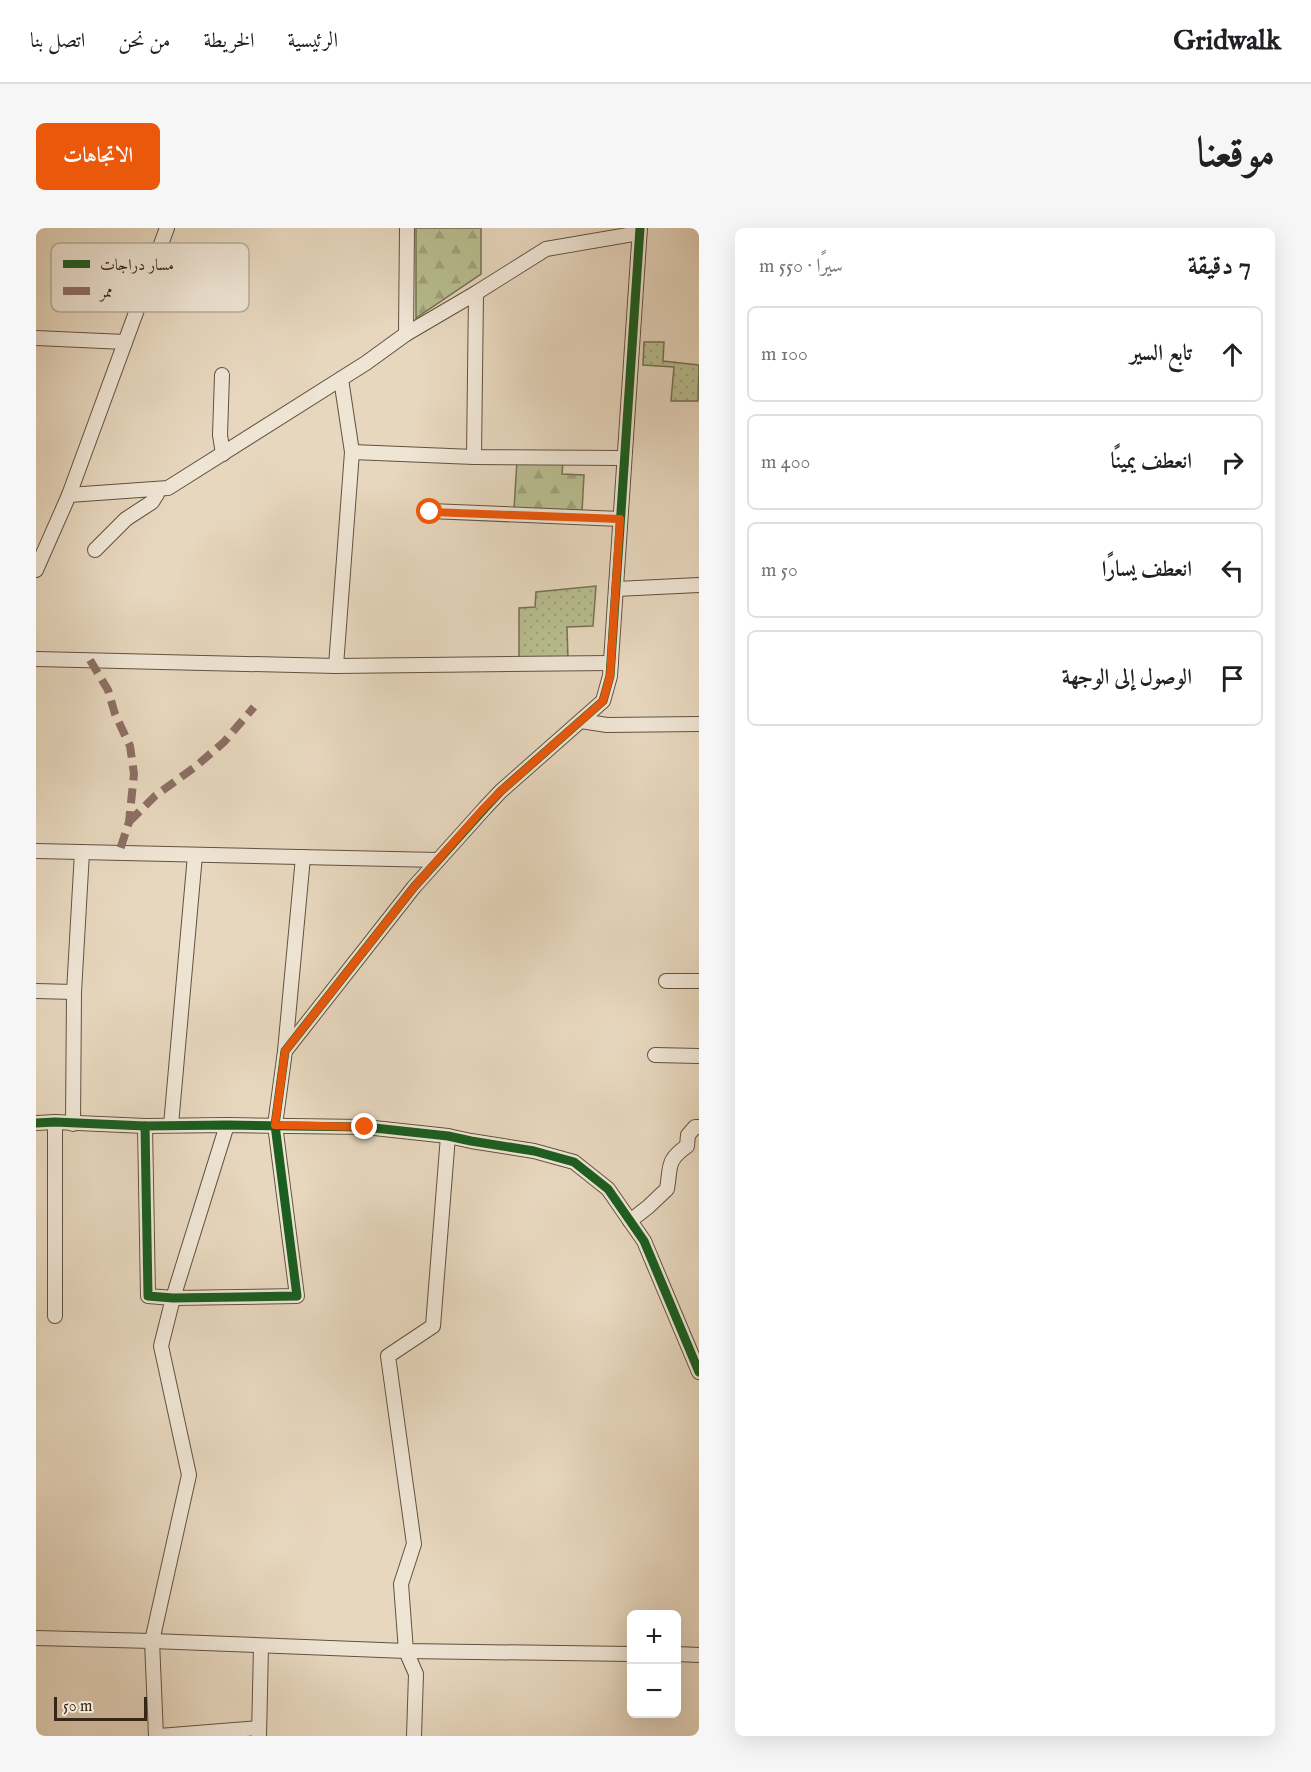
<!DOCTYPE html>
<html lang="ar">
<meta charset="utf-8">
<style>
body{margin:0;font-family:"IM FELL English",Amiri,serif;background:#f6f6f6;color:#202124;direction:rtl}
.controls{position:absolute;right:18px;bottom:18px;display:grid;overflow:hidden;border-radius:9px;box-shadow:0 6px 24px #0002}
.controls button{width:54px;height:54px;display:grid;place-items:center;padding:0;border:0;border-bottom:2px solid #e0e0e0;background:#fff;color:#202124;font:30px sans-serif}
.scale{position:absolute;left:18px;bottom:15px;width:93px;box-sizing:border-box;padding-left:6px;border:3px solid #352616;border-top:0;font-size:16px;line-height:21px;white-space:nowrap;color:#352616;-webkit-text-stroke:4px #efe5d5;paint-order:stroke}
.stop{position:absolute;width:18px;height:18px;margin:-14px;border:4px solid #ea580c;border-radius:50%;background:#fff}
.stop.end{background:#ea580c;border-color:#fff;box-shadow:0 2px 6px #0008}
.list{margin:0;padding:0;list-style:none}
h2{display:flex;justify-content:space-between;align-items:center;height:78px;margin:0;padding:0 24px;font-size:26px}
h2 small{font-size:20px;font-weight:400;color:#757577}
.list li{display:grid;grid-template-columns:39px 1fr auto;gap:18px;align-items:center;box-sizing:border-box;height:96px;margin:0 12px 12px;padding:0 12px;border:2px solid #e0e0e0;border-radius:9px}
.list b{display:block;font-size:22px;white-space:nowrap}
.list em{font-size:20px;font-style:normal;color:#757577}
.icon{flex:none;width:33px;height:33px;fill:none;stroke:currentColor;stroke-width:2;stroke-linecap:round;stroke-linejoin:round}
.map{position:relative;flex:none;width:663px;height:1508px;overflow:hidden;direction:ltr;border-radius:9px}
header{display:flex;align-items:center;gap:36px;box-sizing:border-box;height:84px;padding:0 30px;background:#fff;border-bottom:2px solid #e0e0e0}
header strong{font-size:28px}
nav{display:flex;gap:33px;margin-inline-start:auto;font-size:21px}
.intro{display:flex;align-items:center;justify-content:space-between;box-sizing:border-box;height:144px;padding:0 36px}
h1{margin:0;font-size:42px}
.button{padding:15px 27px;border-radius:9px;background:#ea580c;color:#fff;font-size:21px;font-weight:700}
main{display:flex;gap:36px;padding:0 36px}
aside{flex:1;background:#fff;border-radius:9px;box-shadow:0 6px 24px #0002}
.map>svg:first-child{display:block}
.forest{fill:url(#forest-firs);stroke:#767253;stroke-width:1.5}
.park{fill:url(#park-dots);stroke:#767253;stroke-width:1.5}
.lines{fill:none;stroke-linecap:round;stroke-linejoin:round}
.minor-casing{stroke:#625240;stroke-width:16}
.minor{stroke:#efe5d5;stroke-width:14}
.quiet{stroke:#8d6e63;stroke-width:8;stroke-dasharray:15 8;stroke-linecap:butt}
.cycleway-casing{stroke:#efe5d5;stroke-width:13}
.cycleway{stroke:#1b5e20;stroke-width:9}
.route{stroke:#ea580c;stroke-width:8}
.key{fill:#efe5d5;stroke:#b7ac9c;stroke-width:1.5}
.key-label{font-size:16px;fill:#352616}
</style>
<header>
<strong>Gridwalk</strong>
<nav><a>الرئيسية</a><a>الخريطة</a><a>من نحن</a><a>اتصل بنا</a></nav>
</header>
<div class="intro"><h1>موقعنا</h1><a class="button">الاتجاهات</a></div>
<main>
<aside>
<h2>7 دقيقة<small>سيرًا · 550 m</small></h2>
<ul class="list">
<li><svg class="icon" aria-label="ahead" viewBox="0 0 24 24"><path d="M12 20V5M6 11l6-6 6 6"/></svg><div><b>تابع السير</b></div><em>100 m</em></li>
<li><svg class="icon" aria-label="right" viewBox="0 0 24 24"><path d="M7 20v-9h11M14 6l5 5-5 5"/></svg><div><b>انعطف يمينًا</b></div><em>400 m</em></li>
<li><svg class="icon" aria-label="left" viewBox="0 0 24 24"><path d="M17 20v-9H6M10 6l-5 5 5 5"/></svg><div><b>انعطف يسارًا</b></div><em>50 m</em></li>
<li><svg class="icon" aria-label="arrive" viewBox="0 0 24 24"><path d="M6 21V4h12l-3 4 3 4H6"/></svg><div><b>الوصول إلى الوجهة</b></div></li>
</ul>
</aside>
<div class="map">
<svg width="663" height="1508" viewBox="0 0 663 1508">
<defs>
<pattern id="forest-firs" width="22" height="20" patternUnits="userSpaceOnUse" patternTransform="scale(1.5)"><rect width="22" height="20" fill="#b8be90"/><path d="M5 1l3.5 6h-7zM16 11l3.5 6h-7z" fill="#9fa37b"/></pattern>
<pattern id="park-dots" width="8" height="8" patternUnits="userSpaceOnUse" patternTransform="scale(1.5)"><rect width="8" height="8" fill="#b8be90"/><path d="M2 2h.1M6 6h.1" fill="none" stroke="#9fa37b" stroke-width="1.8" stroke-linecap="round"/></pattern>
</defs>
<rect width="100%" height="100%" fill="#e7d7be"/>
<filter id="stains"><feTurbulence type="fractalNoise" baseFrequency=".00333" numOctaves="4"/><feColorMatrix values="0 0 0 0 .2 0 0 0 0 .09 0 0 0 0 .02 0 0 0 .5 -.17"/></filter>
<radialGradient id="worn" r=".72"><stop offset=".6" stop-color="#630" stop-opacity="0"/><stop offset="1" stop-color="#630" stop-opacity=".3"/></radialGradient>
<g class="forest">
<path d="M380,0H445V46L380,90Z"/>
<path d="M481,232L527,235L526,246L548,247L546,284L478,281Z"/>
</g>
<g class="park">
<path d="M608,114H628L627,133L663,137L662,173H635L638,139L607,137Z"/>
<path d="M560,358L557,398L531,399L532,431L507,432L483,429V380L499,379L500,364Z"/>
</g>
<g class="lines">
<defs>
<g id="minor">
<path d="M370,106L371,0"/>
<path d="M0,110L89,114"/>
<path d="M186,147L184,207L187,226"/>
<path d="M316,224L438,229L588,230"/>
<path d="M438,229L440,65"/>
<path d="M33,267L131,0"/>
<path d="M394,283L584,291"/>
<path d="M59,322L90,291L116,274L121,266L122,261"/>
<path d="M0,342L33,267L132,260L330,135L370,106L440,65L510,21L603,5"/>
<path d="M580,361L663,357"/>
<path d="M0,431L300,438L575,435"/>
<path d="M300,438L316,224L305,151"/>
<path d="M545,493L571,497L663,496"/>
<path d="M0,623L402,632"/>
<path d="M630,753H663"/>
<path d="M0,763L38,764"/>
<path d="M249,823L267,629"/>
<path d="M619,827L663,828"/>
<path d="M19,894V1088"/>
<path d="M0,895L19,894L109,898L191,897L329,899L412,908L435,913L498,923L538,934L572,961L608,1013L663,1144"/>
<path d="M37,896L38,764L46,624"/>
<path d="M135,897L159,627"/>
<path d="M109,898L112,1068L137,1070L261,1068L239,897L249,823L378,659L449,580L465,563L567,473L574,448L604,0"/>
<path d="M594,993L612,979L631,961C635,938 630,933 651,918L652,907L659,899H663"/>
<path d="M0,1410L116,1413L370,1423L596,1426"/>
<path d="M640,1426L663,1427"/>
<path d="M120,1508L116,1413L153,1247L125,1118L137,1070L191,897"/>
<path d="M123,1508L222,1500"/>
<path d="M223,1508L225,1418"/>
<path d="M378,1508L380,1446L370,1423L365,1356L378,1316L352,1128L397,1098L412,908"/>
</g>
</defs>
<use href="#minor" class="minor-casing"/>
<use href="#minor" class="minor"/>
<g class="quiet">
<path d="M54,432L72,462L79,486L94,518L98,546L93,594L83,625"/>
<path d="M93,594L119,568L159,539L188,514L218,479"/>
</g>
<defs>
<g id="cycleway">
<path d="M0,895L19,894L109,898L191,897L329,899L412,908L435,913L498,923L538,934L572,961L608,1013L663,1144"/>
<path d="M109,898L112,1068L137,1070L261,1068L239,897L249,823L378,659L449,580L465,563L567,473L574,448L604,0"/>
</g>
</defs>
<use href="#cycleway" class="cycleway-casing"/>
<use href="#cycleway" class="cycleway"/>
</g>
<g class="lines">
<path class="route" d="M329,899L239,897L249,823L378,659L448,580L465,563L567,473L574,448L584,291L394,284"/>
</g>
<rect x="15" y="15" width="198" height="69" rx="9" class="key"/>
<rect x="27" y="32" width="27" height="8" fill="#1b5e20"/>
<rect x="27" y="59" width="27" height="8" fill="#8d6e63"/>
<g class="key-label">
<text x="64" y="42">مسار دراجات</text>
<text x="64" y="69">ممر</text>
</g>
<rect width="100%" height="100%" filter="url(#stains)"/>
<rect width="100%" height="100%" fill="url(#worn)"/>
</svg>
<div class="controls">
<button>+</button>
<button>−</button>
</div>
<div class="scale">50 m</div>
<div class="stop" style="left:394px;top:284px"></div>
<div class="stop end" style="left:329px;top:899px"></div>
</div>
</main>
